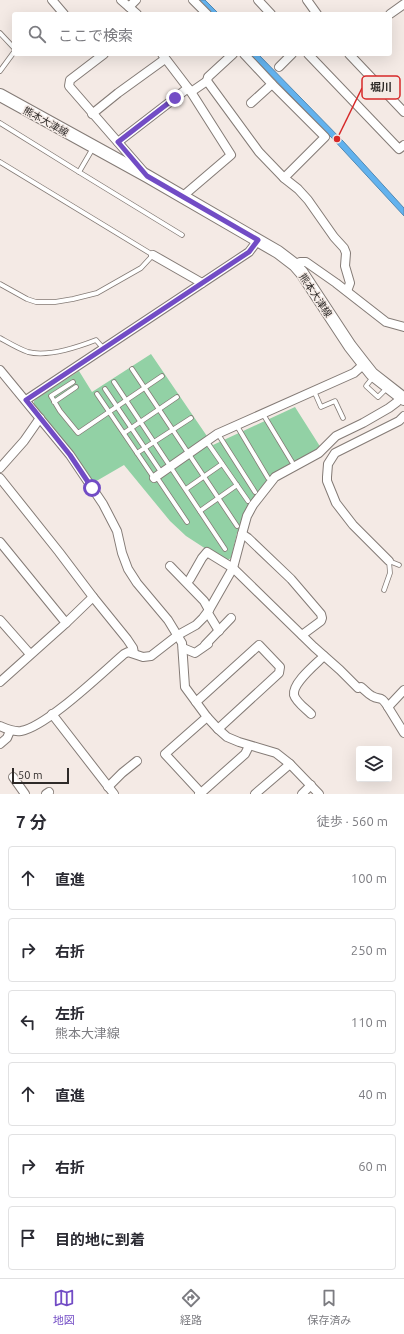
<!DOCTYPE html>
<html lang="ja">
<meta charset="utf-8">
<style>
body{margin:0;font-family:Ubuntu,"Noto Sans JP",sans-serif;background:#f7f7f7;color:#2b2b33}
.controls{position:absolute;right:12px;bottom:12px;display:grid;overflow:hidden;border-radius:4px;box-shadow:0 4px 16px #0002}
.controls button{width:36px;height:36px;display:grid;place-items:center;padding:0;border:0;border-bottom:1px solid #e1e1e2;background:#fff;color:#2b2b33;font:20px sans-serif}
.scale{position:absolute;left:12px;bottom:10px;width:57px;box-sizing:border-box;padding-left:4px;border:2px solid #2e2a28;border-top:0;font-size:11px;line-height:14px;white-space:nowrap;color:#2e2a28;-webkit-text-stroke:3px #f4eae5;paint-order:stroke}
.stop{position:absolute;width:12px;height:12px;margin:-9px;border:3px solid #724cc5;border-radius:50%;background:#fff}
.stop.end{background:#724cc5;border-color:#fff;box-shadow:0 1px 4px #0008}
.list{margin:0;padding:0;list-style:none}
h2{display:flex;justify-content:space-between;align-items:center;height:52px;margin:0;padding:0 16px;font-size:17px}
h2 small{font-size:13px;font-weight:400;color:#7c7c81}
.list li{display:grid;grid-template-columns:26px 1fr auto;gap:12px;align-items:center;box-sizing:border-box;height:64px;margin:0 8px 8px;padding:0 8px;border:1px solid #e1e1e2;border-radius:4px}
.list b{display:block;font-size:15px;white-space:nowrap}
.list p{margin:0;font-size:13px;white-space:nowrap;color:#7c7c81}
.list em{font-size:13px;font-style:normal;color:#7c7c81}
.icon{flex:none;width:22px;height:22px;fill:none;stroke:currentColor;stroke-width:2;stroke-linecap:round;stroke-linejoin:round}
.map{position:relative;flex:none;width:404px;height:794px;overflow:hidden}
.search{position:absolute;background:#fff;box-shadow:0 4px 16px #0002;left:12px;right:12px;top:12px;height:44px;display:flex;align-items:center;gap:10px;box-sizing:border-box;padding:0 14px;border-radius:4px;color:#7c7c81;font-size:15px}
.sheet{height:484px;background:#fff}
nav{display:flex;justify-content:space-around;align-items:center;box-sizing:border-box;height:56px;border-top:1px solid #e1e1e2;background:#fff;font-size:11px;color:#7c7c81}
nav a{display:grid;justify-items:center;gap:2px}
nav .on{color:#724cc5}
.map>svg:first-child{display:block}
.green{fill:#92d1a5}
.water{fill:#62b2ee;stroke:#5289b3}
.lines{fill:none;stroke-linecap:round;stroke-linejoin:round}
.service-casing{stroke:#847b76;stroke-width:5.5}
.minor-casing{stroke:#847b76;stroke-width:10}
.primary-casing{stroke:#847b76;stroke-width:14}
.service{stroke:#fff;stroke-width:4}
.minor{stroke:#fff;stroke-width:8}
.primary{stroke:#fff;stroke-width:12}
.route{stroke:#724cc5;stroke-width:5}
.labels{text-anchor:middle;stroke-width:3;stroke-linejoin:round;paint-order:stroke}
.street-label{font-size:10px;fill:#2e2a28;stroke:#f4eae5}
.leader{fill:none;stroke:#d62828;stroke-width:1.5}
.callout-dot{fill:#d62828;stroke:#f4eae5;stroke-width:1.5}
.callout{fill:#f4eae5;stroke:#d62828;stroke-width:1.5}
.callout-label{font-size:11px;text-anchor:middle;font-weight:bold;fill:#2e2a28}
</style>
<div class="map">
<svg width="404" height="794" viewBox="0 0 404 794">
<rect width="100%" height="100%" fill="#f4eae5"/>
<path class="green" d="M151,354L213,445L295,407L321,448L274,475L250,502L237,533L231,558L226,561L223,560L186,536L170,521L124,465L93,483L69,447L34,404V401L39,397L79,371L92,392Z"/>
<g class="water">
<path d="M198,0H205L219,14H211Z"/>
<path d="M250,54H258L343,141L404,208V216L331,137Z"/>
</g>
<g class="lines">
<defs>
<g id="service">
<path d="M0,33L14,48"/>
<path d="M0,71L14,52"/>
<path d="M0,123L79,172L93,148"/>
<path d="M0,162L153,255L141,268L97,293L73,299L55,302H36L27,299L0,284"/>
<path d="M79,172L182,235"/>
<path d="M0,338C9,343 19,349 28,352C47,357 78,347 96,340L103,348"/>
<path d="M132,369L237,526"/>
<path d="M374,376L366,386L378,397L388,387"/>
<path d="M73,382L51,396L60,411L78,433L162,376"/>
<path d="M114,382L225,549"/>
<path d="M105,389L161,472"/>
<path d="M314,391L321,407L335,401L343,418"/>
<path d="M97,394L154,478"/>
<path d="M54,402L76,387"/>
<path d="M263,414L292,462"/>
<path d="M237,426L268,478"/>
<path d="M124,433L177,397"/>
<path d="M218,434L255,492"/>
<path d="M207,442L248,501"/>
<path d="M137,453L191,418"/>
<path d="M156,476L187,522"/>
<path d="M186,489L222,464"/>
<path d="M200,511L237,485"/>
<path d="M384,590L390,573L389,561L399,565"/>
</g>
<g id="minor">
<path d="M52,0L64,14"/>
<path d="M121,0L137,14"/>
<path d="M193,0L207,14"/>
<path d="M258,0L271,14"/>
<path d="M307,0L317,14"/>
<path d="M129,7L136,0"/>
<path d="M390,14L404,4"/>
<path d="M104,54L70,80L69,86L143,171"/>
<path d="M162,54L191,92L231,155L183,196"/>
<path d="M233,54L208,77L207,81L259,152L284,178L298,189L308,200L334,237L344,248L346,253L345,266L350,283L347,291"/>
<path d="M244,54L272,84"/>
<path d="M308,54L399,149L404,145"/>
<path d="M349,54L404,112"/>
<path d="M279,67L292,54"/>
<path d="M191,92L207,81"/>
<path d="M251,103L272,84L325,137L284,178"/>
<path d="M92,114L118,93L165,59"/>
<path d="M118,142L188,88"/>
<path d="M153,255L202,283"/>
<path d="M295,265L300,262H306L336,283L386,322L404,327"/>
<path d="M0,370L70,455L103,504L117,531L122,553L128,569L137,583L168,620L182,643L185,687L207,717L218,729L227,737L239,742L276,753L290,764L319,794"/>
<path d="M26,400L249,252L258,240"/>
<path d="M0,468L24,441L40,418"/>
<path d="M0,478L59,552L93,597L127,639L133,648L134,653"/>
<path d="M154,478L217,434L354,373L364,364"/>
<path d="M242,534L248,538L291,579L321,614L322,618L321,621L302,635"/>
<path d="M0,542L66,623L0,682"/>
<path d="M389,561L353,525L336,503L327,481V477L328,464L335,453L399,421L404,416"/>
<path d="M170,566L204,601L209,610"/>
<path d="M190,579L202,558L207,552L233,568L314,647L340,670L358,688L361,687C365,690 368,694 372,696C380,701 380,694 388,707"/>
<path d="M208,613L219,631"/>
<path d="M0,620L30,654"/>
<path d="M66,623L93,597"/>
<path d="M205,645L231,618"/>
<path d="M183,648L195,653L208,644"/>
<path d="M404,690L388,707L404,733"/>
<path d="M196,702L259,645L280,667L279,673L218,729"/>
<path d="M52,714L114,794"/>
<path d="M311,714C306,709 296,702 294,695C292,683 316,664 324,656"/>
<path d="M0,726C7,729 13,732 21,731C46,727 102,673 124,654L128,652L143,657L151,656L178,635L196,625L203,618L209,610L233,568L242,534L247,516L253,505L275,477L319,453L336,436L363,423L389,408L397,402L401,397"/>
<path d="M0,744L7,738L10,731"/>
<path d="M13,777L25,794"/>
<path d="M108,787L122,773L137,761"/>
<path d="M201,793L245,754L249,746"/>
<path d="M46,794L49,792"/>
<path d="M199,794L201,793L165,754L207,717"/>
<path d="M255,794L290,764"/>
<path d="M302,794L311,785"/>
</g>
<path id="primary" d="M0,95L147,176L278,252L295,265L302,273L350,346L364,364L372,374L404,399"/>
</defs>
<use href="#service" class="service-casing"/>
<use href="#minor" class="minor-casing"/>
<use href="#primary" class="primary-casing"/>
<use href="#service" class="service"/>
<use href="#minor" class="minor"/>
<use href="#primary" class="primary"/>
</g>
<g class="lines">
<path class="route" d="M92,488L70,455L26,400L249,252L258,240L147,176L118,142L175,98"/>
</g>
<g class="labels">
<g class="street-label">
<text transform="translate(46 121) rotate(29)" y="4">熊本大津線</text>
<text transform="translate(316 295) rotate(56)" y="4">熊本大津線</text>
</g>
</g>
<path class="leader" d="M337 139L362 88"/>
<circle class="callout-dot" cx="337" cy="139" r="4"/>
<rect class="callout" x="362" y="76" width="38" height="23" rx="4"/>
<g class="callout-label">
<text x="381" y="91">堀川</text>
</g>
</svg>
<div class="controls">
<button><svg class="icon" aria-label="layers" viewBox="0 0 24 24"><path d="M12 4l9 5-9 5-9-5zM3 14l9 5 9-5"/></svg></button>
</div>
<div class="scale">50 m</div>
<div class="stop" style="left:92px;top:488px"></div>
<div class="stop end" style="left:175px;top:98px"></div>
<div class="search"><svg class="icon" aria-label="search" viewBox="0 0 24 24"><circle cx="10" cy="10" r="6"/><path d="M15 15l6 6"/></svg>ここで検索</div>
</div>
<section class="sheet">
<h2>7 分<small>徒歩 · 560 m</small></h2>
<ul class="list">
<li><svg class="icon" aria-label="ahead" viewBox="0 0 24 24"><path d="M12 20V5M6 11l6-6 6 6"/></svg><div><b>直進</b></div><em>100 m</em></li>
<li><svg class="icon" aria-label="right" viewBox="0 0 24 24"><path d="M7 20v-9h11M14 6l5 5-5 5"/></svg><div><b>右折</b></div><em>250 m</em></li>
<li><svg class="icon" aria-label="left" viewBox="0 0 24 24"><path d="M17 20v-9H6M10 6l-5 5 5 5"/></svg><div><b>左折</b><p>熊本大津線</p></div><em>110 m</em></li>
<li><svg class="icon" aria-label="ahead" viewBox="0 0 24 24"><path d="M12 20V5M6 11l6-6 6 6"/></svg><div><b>直進</b></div><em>40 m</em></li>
<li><svg class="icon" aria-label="right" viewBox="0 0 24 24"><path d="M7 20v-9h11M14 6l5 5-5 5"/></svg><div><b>右折</b></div><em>60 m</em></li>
<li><svg class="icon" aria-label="arrive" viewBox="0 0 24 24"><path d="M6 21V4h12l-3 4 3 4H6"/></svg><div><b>目的地に到着</b></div></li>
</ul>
</section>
<nav>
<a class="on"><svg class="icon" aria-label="map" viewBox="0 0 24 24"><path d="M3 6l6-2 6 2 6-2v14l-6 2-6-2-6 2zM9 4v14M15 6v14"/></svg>地図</a>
<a><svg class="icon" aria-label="directions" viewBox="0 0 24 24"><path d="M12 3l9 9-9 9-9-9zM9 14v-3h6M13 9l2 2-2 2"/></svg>経路</a>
<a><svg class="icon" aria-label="saved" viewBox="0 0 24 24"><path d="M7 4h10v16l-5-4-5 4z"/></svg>保存済み</a>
</nav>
